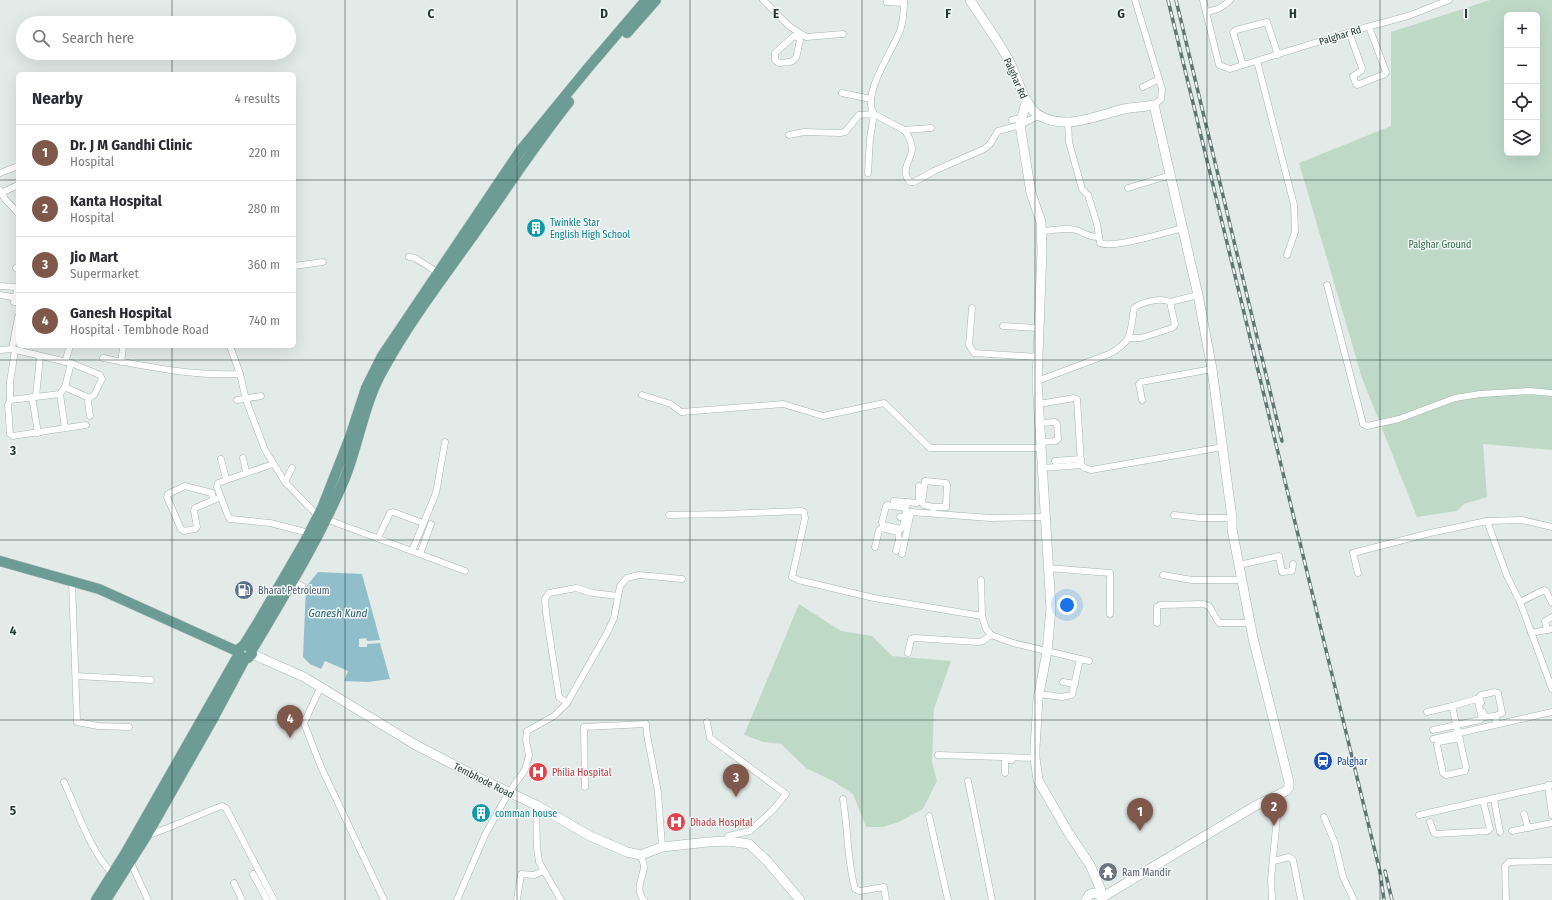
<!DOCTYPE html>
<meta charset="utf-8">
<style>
body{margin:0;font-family:"Fira Sans Condensed",sans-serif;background:#f2f2f3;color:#2b2b33}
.controls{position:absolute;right:12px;top:12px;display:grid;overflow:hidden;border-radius:6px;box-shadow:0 4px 16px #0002}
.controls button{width:36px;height:36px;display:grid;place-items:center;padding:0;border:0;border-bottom:1px solid #e1e1e2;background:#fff;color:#2b2b33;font:20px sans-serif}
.you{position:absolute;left:1067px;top:605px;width:14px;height:14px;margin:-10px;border:3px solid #fff;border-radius:50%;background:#1a73e8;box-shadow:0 0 0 6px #1a73e833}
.badge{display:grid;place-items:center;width:26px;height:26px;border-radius:50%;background:#7e584b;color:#fff;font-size:13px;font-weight:700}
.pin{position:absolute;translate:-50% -33px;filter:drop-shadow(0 1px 2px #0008)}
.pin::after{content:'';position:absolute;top:21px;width:14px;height:12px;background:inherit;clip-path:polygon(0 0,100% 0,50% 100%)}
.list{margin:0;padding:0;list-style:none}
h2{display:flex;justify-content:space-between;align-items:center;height:52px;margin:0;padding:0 16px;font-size:17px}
h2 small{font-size:13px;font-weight:400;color:#7c7c81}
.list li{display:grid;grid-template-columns:26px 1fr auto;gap:12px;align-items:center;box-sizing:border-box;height:56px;padding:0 16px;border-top:1px solid #e1e1e2}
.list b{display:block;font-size:15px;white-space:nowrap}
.list p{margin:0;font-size:13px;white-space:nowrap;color:#7c7c81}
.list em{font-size:13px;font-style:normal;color:#7c7c81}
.icon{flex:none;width:22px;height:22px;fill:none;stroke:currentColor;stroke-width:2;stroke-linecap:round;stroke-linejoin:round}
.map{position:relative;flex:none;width:1552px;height:900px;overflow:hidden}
.search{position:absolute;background:#fff;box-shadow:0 4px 16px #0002;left:16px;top:16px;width:280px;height:44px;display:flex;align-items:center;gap:10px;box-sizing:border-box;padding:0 14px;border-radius:22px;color:#7c7c81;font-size:15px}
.panel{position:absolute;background:#fff;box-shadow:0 4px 16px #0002;left:16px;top:72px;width:280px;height:276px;border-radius:6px}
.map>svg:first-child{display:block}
.green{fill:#bedac7;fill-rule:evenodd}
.water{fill:#91becb}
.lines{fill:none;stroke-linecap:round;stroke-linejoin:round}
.street-casing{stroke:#a6b3af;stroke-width:7}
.secondary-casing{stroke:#a2b6b0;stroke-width:10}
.primary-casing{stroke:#c2c8c7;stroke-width:11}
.street{stroke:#fff;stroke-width:6}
.secondary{stroke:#fff;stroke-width:9}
.primary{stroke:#6c9c93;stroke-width:10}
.rail-casing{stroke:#5f7671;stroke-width:3.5}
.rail{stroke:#f3f8f6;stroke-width:2;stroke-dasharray:6;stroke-linecap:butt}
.grid{fill:none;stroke:#243b36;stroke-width:1;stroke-opacity:0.55}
.labels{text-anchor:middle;stroke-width:3;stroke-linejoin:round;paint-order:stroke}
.street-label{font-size:10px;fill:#243b36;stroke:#f3f8f6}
.culture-label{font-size:10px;fill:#0d838f;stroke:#f3f8f6;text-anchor:start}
.park-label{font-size:10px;fill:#336e4d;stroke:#f3f8f6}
.service-label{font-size:10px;fill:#4e5e75;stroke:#f3f8f6;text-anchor:start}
.transit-label{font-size:10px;fill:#164399;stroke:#f3f8f6;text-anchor:start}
.health-label{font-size:10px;fill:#be3a42;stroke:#f3f8f6;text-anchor:start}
.worship-label{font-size:10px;fill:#5b616d;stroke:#f3f8f6;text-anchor:start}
.water-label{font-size:11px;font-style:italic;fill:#245f71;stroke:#f3f8f6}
.grid-label{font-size:13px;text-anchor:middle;font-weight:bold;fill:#243b36;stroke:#f3f8f6;stroke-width:3;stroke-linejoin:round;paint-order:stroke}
</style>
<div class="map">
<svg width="1552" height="900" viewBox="0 0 1552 900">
<rect width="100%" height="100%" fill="#e3ebe8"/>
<g class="green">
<path d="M1490,0H1552V450L1483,444L1487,497L1464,504L1457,511L1417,517L1362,378L1299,163L1391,126V32ZM1507,15H1537V153H1507Z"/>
<path d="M799,604L841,631L872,636L892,656L951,661L934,709L932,762L937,781L923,809L899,822L883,827H866L853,794L833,781L806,768L781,744L763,742L744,735Z"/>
</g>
<path class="water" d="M318,572L362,574L380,640L367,641L366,638L359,639V647H367V644L380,643L390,679L368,682L344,681L348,671L325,661L321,669L310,664L303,657L306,587Z"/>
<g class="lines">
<defs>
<g id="street">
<path d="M763,0L789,26L806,37L843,34"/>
<path d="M904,0C904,10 903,22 900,31C893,50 861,94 874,114L904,130C909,135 914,147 911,154C908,164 901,172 910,182H914L934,171L984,149L990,144L998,131L1020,125L1038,116"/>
<path d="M1135,0L1162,89L1161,99L1154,105"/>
<path d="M1203,0L1219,65L1230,69L1360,29L1408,16L1449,0"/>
<path d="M887,2L904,3"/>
<path d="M1206,12C1216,10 1223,8 1230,0"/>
<path d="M1349,32L1362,68L1361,71L1353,76L1356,84L1357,85L1385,74L1386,72L1369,27"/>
<path d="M799,38L794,36L775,53V60L779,63C783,62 786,63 790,62C799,60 797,48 800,41L799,38L802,35"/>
<path d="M1257,61L1294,205L1295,232L1287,255"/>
<path d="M1243,65L1233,32L1236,30L1267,22L1278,55"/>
<path d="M1143,87L1159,79"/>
<path d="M842,93L871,99"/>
<path d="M1012,120L1021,118"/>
<path d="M1068,122L1069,142L1082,189L1088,195L1097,224L1100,243C1113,249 1167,232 1183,228"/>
<path d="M904,130L931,128"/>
<path d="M789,135L804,132L840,133L845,132L859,115L874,114L870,139L868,173"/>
<path d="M0,173L18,166"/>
<path d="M1128,188L1171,175"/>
<path d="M0,190L5,199L18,213"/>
<path d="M1,193L18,185"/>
<path d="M1041,231C1051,231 1066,227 1076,230C1086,233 1086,237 1099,237"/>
<path d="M409,257L415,258L437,272"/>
<path d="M294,266L323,262"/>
<path d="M16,268H18"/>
<path d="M1327,285L1363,424L1367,426L1399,419L1455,398L1480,394L1529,391L1552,393"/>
<path d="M0,286L16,287L17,288L16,297"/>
<path d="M0,295L18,298"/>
<path d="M14,302H18"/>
<path d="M1170,302L1198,295"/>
<path d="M972,308L969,345L974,353L1038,357"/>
<path d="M1003,326L1039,328"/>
<path d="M230,346L240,374L246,400L265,450L285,482L318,516L465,571"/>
<path d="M12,349L18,317"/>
<path d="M0,350L12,349L71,363L100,375L102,379L94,395L89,398L88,402L90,416"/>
<path d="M103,358C149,367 193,376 240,374"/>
<path d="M65,362L70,346"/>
<path d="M121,362L123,348"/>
<path d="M71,363L65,387L60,394L10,400L8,405L10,434L13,436L86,425"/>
<path d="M1037,381L1109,354C1133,341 1130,334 1134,308C1141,302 1162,297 1170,302L1175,325L1172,328L1141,338H1129"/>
<path d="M65,387L89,398"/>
<path d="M60,394L65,428"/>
<path d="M642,395L671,404L681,412L783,404L823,416L884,403L930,448H1042"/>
<path d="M32,397L38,433"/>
<path d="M36,397L40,356"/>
<path d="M10,400V382L15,350"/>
<path d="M237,400L261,396"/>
<path d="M1142,400L1139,384L1141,382L1212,369"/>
<path d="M1039,404L1074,398L1077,399L1081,465"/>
<path d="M1040,423L1055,422L1057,424L1058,439L1056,441L1042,442"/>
<path d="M243,458L246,472"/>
<path d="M221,459L226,479"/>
<path d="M1055,461L1081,459"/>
<path d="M273,464L218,483L217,487L228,516L230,519L270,523L309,533"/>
<path d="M1043,468L1081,465L1085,468L1091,470L1223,447"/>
<path d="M285,482L292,468"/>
<path d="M213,500L212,493L185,486L168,494L167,497L181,529L184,531L195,529L197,527L194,511L195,508L221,497"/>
<path d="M894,501L906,502L907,505"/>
<path d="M906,502L917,503L919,501V486"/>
<path d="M933,513L934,507H946L947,485L946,483L925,481L922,503L924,505L934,507"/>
<path d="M669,515L726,514L801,511L804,512L805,518L792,577L798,580L874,598L982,616"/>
<path d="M1174,515L1200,518H1232"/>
<path d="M900,517L905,518L906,509L905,508L887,505L886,506L882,522L883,525L901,529L903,527L905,518L909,519"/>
<path d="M1487,521L1522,520L1552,527"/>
<path d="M378,538L390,513L393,512L423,523"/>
<path d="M875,547L879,530L882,528L898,532L899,540"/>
<path d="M412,551L436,493L445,442"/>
<path d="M896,551L899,540H901"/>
<path d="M420,554L431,524"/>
<path d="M902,554L911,512L990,518L1046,517"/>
<path d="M1239,565L1279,556L1282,572L1292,571L1293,564"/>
<path d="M1048,568L1110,573V614"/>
<path d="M1358,573L1353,553L1430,533L1487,521L1507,576L1520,602L1552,689"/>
<path d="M1163,575L1192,580H1242"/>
<path d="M981,580L982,616L986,629L991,635L1013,643L1089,661"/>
<path d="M292,581L302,586"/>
<path d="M72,582L77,722L98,726L129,727"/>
<path d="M1520,602L1544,590L1546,591L1552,603"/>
<path d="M1157,623V607L1160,605L1203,604L1209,606L1219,623H1250"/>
<path d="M1547,630L1545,621L1552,617"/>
<path d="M1531,633L1552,629"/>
<path d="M908,653L911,639L915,638L978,642L983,641L991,635"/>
<path d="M76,676L151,680"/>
<path d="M1063,682L1075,684"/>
<path d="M321,686L304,723L321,767L384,900"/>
<path d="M1039,694L1062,697L1072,695L1080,659"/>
<path d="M567,703L559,697L546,613L545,599L549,593L576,588L593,593L618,596"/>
<path d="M1481,703L1479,697L1481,695L1495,692L1498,693L1502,713L1495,716L1497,724"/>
<path d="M1427,712L1452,706L1466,767L1465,771L1446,775L1443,773L1437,745L1439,742L1460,738"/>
<path d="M1483,712L1484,717L1495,716"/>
<path d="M707,722L710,738L786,794L773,810L750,831L728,836V841"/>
<path d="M1433,730L1480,720L1482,718L1478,702L1476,699L1452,706"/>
<path d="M1433,739L1552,712"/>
<path d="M938,755L1035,758"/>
<path d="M1005,773V761L1007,760H1012"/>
<path d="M968,781L992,900"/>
<path d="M64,782C77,810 91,853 113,874"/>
<path d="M1548,785L1552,815"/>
<path d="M585,787L584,727L646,724L647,735L658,792L662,847"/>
<path d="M843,799C848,829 847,860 855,889L860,891L884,887L886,900"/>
<path d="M1494,799L1500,832"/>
<path d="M536,805L537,847L539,862L561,900"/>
<path d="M1524,814L1528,828"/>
<path d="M1419,815L1552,785"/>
<path d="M929,816L948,900"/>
<path d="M1324,817L1335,843L1343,877L1354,900"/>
<path d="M1430,822L1434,833L1436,834L1488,831L1490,829L1483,801"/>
<path d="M1512,831L1552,823"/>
<path d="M148,835C173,827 197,815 222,806L226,808L274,900"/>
<path d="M641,855C642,859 644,864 644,868C642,879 635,890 644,900"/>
<path d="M130,861L148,900"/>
<path d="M1274,861L1289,857L1293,860L1301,900"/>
<path d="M253,874L267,900"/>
<path d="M234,883L242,900"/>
<path d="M457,900L485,835L509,792L525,770L529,755L526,740L527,731L554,716L567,703L607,633L614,618L620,586L627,578L639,575L682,579"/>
<path d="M517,900L521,874L534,875L543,871"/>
<path d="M1272,900L1271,879L1277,817L1273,798"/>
<path d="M1506,900L1505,866L1509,862L1552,861"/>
</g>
<g id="secondary">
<path d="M970,0C982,19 997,39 1008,59C1025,90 1022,122 1067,122C1085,122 1106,113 1124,109C1133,107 1144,107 1154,105L1198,295L1212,369L1232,518V529L1253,638L1289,782V787L1286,791L1255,806L1101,898"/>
<path d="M1026,103L1020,125L1031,193L1041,222L1042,251L1037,381L1051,608L1047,652L1038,699L1035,748V758L1038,780L1068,832L1090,865L1101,890V898"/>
<path d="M252,654L304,677L414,744L481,779L536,805L590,836L627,852L641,855L662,847L708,842L728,841L749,844L768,862L800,900"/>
<path d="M1086,900L1089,895L1093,893L1100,895L1102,900"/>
</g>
<g id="primary">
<path d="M627,33L656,0"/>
<path d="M0,561L99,589L239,652"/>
<path d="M244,645L250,647L252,654L248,658L241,657L239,654V649L244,645L257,624L304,543L322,508L350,437L366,388L382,356L520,151L588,68L646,0"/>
<path d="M252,650C285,594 320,538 345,478C359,443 364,403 383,370C408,324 440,282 470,240C503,194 534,146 569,102"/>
<path d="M96,900L125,854L239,654"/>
<path d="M106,900L147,835L214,717L245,659"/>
</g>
</defs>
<use href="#street" class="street-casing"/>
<use href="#secondary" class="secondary-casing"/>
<use href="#primary" class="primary-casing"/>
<use href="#street" class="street"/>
<use href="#secondary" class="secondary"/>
<use href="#primary" class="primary"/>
<defs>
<g id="rail">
<path d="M1168,0L1380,872L1384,900"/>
<path d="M1176,0L1282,441"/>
<path d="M1385,871L1392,900"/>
</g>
</defs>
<use href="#rail" class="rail-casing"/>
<use href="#rail" class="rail"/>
</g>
<path class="grid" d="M172,0V23M345,0V900M517,0V900M690,0V900M862,0V900M1035,0V900M1207,0V900M1380,0V900M172,53V74M0,180H18M294,180H1552M172,346V900M0,360H1552M0,540H1552M0,720H1552"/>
<defs>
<symbol id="building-disc" viewBox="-11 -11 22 22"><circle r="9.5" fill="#0f9aa8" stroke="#f3f8f6"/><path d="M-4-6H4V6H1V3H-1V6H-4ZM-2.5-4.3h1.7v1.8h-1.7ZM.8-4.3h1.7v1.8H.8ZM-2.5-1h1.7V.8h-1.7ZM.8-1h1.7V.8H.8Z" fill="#fff"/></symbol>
<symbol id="fuel-disc" viewBox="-11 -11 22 22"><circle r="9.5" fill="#5c6f8a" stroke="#f3f8f6"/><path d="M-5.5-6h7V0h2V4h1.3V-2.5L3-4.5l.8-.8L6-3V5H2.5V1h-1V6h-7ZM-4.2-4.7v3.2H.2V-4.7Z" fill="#fff"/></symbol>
<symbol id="station-disc" viewBox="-11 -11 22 22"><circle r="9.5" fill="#1a4fb4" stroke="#f3f8f6"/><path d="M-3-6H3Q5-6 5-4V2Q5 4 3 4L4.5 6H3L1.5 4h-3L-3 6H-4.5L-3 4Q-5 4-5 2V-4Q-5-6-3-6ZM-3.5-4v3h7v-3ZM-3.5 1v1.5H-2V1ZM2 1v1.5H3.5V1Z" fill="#fff"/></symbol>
<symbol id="hospital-disc" viewBox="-11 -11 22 22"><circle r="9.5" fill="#e0444e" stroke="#f3f8f6"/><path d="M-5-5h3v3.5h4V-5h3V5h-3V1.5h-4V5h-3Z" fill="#fff"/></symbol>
<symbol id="temple-disc" viewBox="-11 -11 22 22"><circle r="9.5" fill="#6b7280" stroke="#f3f8f6"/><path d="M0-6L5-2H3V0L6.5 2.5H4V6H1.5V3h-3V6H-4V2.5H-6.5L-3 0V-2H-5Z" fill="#fff"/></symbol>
</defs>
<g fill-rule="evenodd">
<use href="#building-disc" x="525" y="217" width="22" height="22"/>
<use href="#fuel-disc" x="233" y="579" width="22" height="22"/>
<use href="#station-disc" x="1312" y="750" width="22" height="22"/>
<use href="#hospital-disc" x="527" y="761" width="22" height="22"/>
<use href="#building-disc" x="470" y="802" width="22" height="22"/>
<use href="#hospital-disc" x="665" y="811" width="22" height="22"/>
<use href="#temple-disc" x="1097" y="861" width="22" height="22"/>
</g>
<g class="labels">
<g class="street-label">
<text transform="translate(1340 35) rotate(-17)" y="4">Palghar Rd</text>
<text transform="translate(1016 78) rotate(66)" y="4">Palghar Rd</text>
<text transform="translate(484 780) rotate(27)" y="4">Tembhode Road</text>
</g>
<g class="culture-label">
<text x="550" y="226">Twinkle Star<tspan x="550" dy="12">English High School</tspan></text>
<text x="495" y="817">comman house</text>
</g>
<g class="park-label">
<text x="1440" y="248">Palghar Ground</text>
</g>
<g class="service-label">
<text x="258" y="594">Bharat Petroleum</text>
</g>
<g class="transit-label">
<text x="1337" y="765">Palghar</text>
</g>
<g class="health-label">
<text x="552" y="776">Philia Hospital</text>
<text x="690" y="826">Dhada Hospital</text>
</g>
<g class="worship-label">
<text x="1122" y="876">Ram Mandir</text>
</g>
<g class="water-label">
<text x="338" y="617">Ganesh Kund</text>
</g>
</g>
<g class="grid-label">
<text x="431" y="18">C</text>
<text x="604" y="18">D</text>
<text x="776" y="18">E</text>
<text x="948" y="18">F</text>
<text x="1121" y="18">G</text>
<text x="1293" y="18">H</text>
<text x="1466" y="18">I</text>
<text x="13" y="455">3</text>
<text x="13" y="635">4</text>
<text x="13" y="815">5</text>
</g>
</svg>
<div class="controls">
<button>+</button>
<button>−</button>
<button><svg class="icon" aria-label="locate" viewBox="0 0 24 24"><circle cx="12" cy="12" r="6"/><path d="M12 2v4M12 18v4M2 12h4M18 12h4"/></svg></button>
<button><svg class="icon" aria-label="layers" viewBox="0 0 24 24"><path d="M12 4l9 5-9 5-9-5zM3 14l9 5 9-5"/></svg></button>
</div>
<div class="you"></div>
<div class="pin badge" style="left:1140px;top:831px">1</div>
<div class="pin badge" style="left:1274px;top:826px">2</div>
<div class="pin badge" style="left:736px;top:797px">3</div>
<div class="pin badge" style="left:290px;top:738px">4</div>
<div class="search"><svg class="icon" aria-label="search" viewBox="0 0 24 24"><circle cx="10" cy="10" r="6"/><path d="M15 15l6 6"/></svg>Search here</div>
<section class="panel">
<h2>Nearby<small>4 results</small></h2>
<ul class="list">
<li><span class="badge">1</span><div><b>Dr. J M Gandhi Clinic</b><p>Hospital</p></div><em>220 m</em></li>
<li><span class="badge">2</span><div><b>Kanta Hospital</b><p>Hospital</p></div><em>280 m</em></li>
<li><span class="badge">3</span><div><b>Jio Mart</b><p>Supermarket</p></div><em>360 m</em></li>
<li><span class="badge">4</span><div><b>Ganesh Hospital</b><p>Hospital · Tembhode Road</p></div><em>740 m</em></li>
</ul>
</section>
</div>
